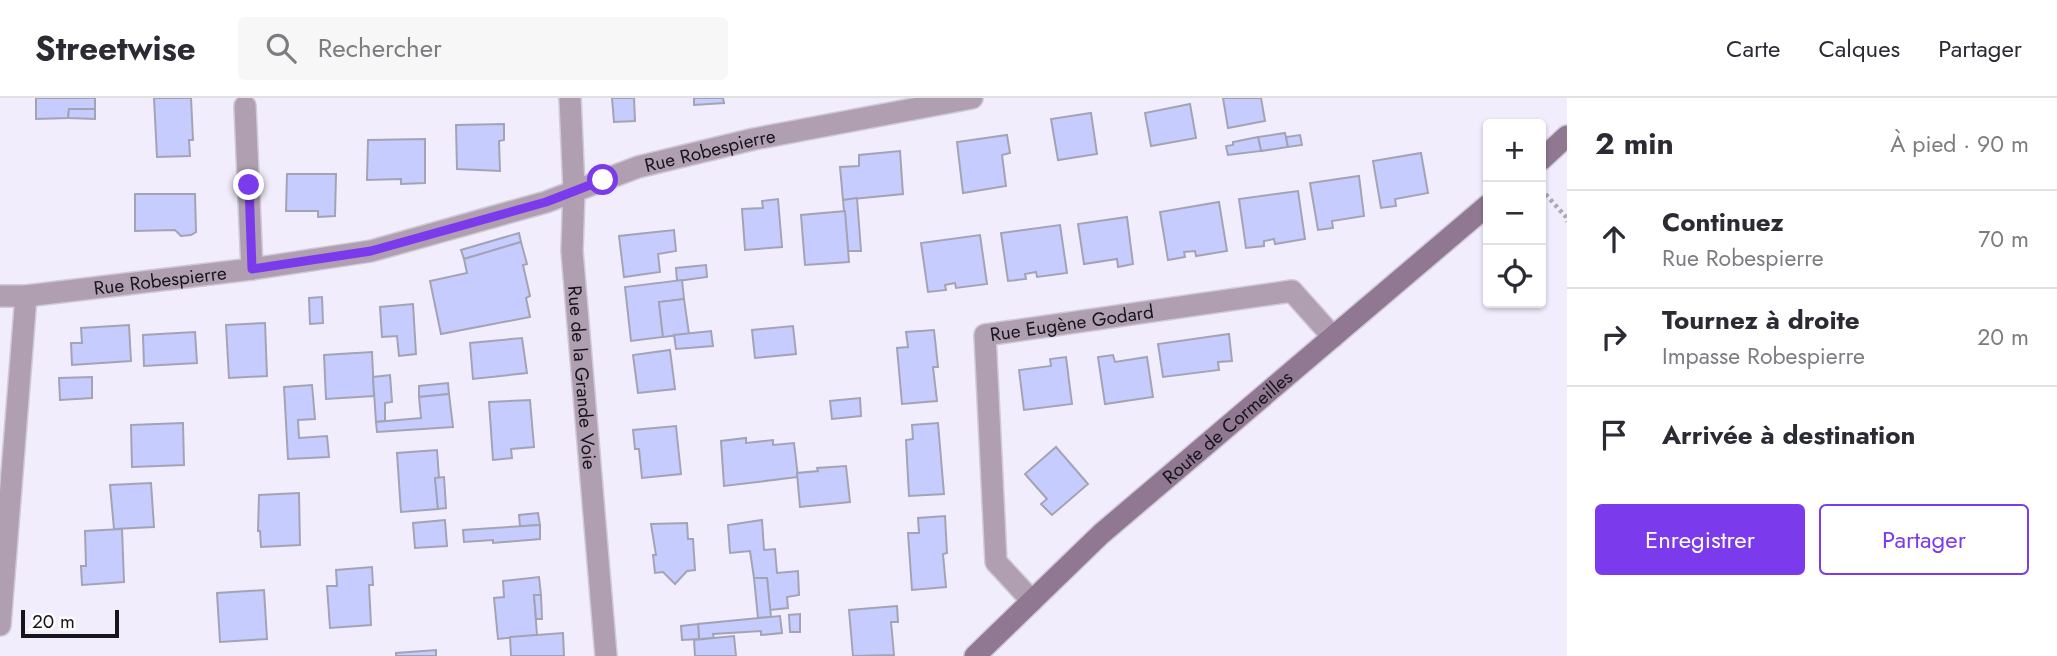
<!DOCTYPE html>
<html lang="fr">
<meta charset="utf-8">
<style>
body{margin:0;font-family:Jost,sans-serif;background:#f7f7f7;color:#2b2b33}
.controls{position:absolute;right:21px;top:21px;display:grid;overflow:hidden;border-radius:7px;box-shadow:0 2px 5px #0004}
.controls button{width:63px;height:63px;display:grid;place-items:center;padding:0;border:0;border-bottom:2px solid #e1e1e2;background:#fff;color:#2b2b33;font:35px sans-serif}
.scale{position:absolute;left:21px;bottom:18px;width:98px;box-sizing:border-box;padding-left:7px;border:4px solid #17151c;border-top:0;font-size:19px;line-height:24px;white-space:nowrap;color:#17151c;-webkit-text-stroke:5px #fdfdfd;paint-order:stroke}
.stop{position:absolute;width:21px;height:21px;margin:-16px;border:5px solid #7c3aed;border-radius:50%;background:#fff}
.stop.end{background:#7c3aed;border-color:#fff;box-shadow:0 2px 7px #0008}
.list{margin:0;padding:0;list-style:none}
h2{display:flex;justify-content:space-between;align-items:center;height:91px;margin:0;padding:0 28px;font-size:30px}
h2 small{font-size:23px;font-weight:400;color:#7c7c81}
.list li{display:grid;grid-template-columns:46px 1fr auto;gap:21px;align-items:center;box-sizing:border-box;height:98px;padding:0 28px;border-top:2px solid #e1e1e2}
.list b{display:block;font-size:26px;white-space:nowrap}
.list p{margin:0;font-size:23px;white-space:nowrap;color:#7c7c81}
.list em{font-size:23px;font-style:normal;color:#7c7c81}
.actions{display:flex;gap:14px;padding:21px 28px}
.actions a{flex:1;padding:16px 0;border:2px solid #7c3aed;border-radius:7px;text-align:center;font-size:24px;color:#7c3aed}
.actions .main{background:#7c3aed;color:#fff}
.icon{flex:none;width:38px;height:38px;fill:none;stroke:currentColor;stroke-width:2;stroke-linecap:round;stroke-linejoin:round}
.map{position:relative;flex:none;width:1567px;height:558px;overflow:hidden}
header{display:flex;align-items:center;gap:42px;box-sizing:border-box;height:98px;padding:0 35px;background:#fff;border-bottom:2px solid #e1e1e2}
header strong{font-size:33px}
nav{display:flex;gap:38px;margin-inline-start:auto;font-size:24px}
.search{width:490px;height:63px;background:#f7f7f7;display:flex;align-items:center;gap:18px;box-sizing:border-box;padding:0 24px;border-radius:7px;color:#7c7c81;font-size:26px}
main{display:flex}
aside{flex:1;background:#fff}
.map>svg:first-child{display:block}
.building{fill:#c7ccfe;stroke:#a2a4b6;stroke-width:2}
.lines{fill:none;stroke-linecap:round;stroke-linejoin:round}
.minor-casing{stroke:#cfcad8;stroke-width:24}
.secondary-casing{stroke:#cfcad8;stroke-width:24}
.path{stroke:#aca8b4;stroke-width:4.5;stroke-dasharray:3.5 3.5;stroke-linecap:butt}
.minor{stroke:#af9fb1;stroke-width:21}
.secondary{stroke:#907892;stroke-width:21}
.route{stroke:#7c3aed;stroke-width:9}
.labels{text-anchor:middle;stroke-width:5;stroke-linejoin:round;paint-order:stroke}
.street-label{font-size:19px;fill:#17151c;stroke:#fdfdfd}
</style>
<header>
<strong>Streetwise</strong>
<div class="search"><svg class="icon" aria-label="search" viewBox="0 0 24 24"><circle cx="10" cy="10" r="6"/><path d="M15 15l6 6"/></svg>Rechercher</div>
<nav><a>Carte</a><a>Calques</a><a>Partager</a></nav>
</header>
<main>
<div class="map">
<svg width="1567" height="558" viewBox="0 0 1567 558">
<rect width="100%" height="100%" fill="#f2edfc"/>
<g class="building">
<path d="M36,0H95V11H69L68,20L36,21Z"/>
<path d="M154,0H191L193,42H189L190,58L157,59Z"/>
<path d="M612,0H634L635,23L614,24Z"/>
<path d="M694,0H723L724,5L694,7Z"/>
<path d="M1223,0H1261L1265,23L1228,30Z"/>
<path d="M1190,6L1196,40L1151,48L1145,15Z"/>
<path d="M69,11H95V21L68,20Z"/>
<path d="M1091,15L1097,56L1058,62L1051,21Z"/>
<path d="M504,26V42L499,43L500,73L457,71L456,27Z"/>
<path d="M1285,35L1288,49L1261,53L1258,39Z"/>
<path d="M1007,37L1010,55L1002,57L1006,88L963,95L957,44Z"/>
<path d="M1300,37L1302,47L1288,49L1286,39Z"/>
<path d="M1258,39L1261,53L1228,57L1226,48L1233,47V44Z"/>
<path d="M425,41V85L401,86V81L367,82L368,42Z"/>
<path d="M900,53L903,96L843,102L840,69L859,68V57Z"/>
<path d="M1421,55L1428,95L1395,101L1396,108L1381,110L1373,63Z"/>
<path d="M287,76H336L335,118L318,119V113H286Z"/>
<path d="M1359,78L1364,118L1332,123L1333,130L1318,132L1310,85Z"/>
<path d="M1298,93L1305,141L1275,146L1274,141L1264,143V148L1246,150L1239,101Z"/>
<path d="M135,96H195L196,134L191,137L181,138L175,132L135,133Z"/>
<path d="M857,100L861,153H848L843,102Z"/>
<path d="M778,101L782,149L745,152L742,111L763,110L762,103Z"/>
<path d="M1219,104L1227,153L1196,158L1195,153L1184,154L1185,159L1168,162L1160,114Z"/>
<path d="M845,113L849,164L805,167L801,117Z"/>
<path d="M1127,119L1133,166L1118,169L1117,161L1084,166L1078,126Z"/>
<path d="M1060,127L1067,175L1037,179L1036,174L1025,176L1026,181L1008,183L1001,135Z"/>
<path d="M674,132L676,153L658,156L660,174L624,179L619,138Z"/>
<path d="M519,135L521,144L464,161L461,152Z"/>
<path d="M980,137L987,186L956,190L955,185L945,187L946,192L928,194L921,145Z"/>
<path d="M521,144L527,166L523,167L530,198L526,200L530,219L441,236L430,183L467,175L464,161Z"/>
<path d="M706,167L707,179L677,183L676,170Z"/>
<path d="M682,182L684,201L659,204L663,239L631,243L625,189Z"/>
<path d="M322,199L323,225L310,226L309,200Z"/>
<path d="M684,201L689,236L663,239L659,204Z"/>
<path d="M413,206L416,256L399,258L397,238L382,239L380,209Z"/>
<path d="M265,225L267,278L229,280L226,227Z"/>
<path d="M129,227L131,263L72,267L71,245H82L81,230Z"/>
<path d="M793,228L796,256L755,260L752,232Z"/>
<path d="M934,232L938,269H933L937,303L902,306L897,250L908,249L906,234Z"/>
<path d="M711,233L713,248L676,251L674,237Z"/>
<path d="M195,234L197,265L144,268L143,237Z"/>
<path d="M1229,236L1232,263L1218,264L1219,272L1163,279L1158,246Z"/>
<path d="M522,240L527,275L473,281L470,245Z"/>
<path d="M670,252L675,291L638,295L633,257Z"/>
<path d="M372,254L374,298L326,301L324,257Z"/>
<path d="M1113,257L1115,264L1147,259L1153,299L1105,306L1098,259Z"/>
<path d="M1066,259L1072,306L1024,312L1019,272L1051,268L1050,261Z"/>
<path d="M390,277L392,304L385,305V323L376,324L373,279Z"/>
<path d="M92,279V300L60,302L59,280Z"/>
<path d="M448,285L449,296L419,299V288Z"/>
<path d="M312,287L315,321L298,322L299,340L327,338L329,359L288,361L284,289Z"/>
<path d="M449,296L453,329L377,334L376,324L421,320L419,299Z"/>
<path d="M860,300L861,318L832,321L830,303Z"/>
<path d="M530,302L534,349L511,351L512,360L493,362L489,304Z"/>
<path d="M183,325L184,367L132,369L131,327Z"/>
<path d="M938,325L944,396L909,398L906,342L913,341L912,327Z"/>
<path d="M676,328L681,376L642,380L639,351H635L633,332Z"/>
<path d="M746,340V345L773,342V347L794,345L798,379L724,388L721,343Z"/>
<path d="M1056,349L1088,386L1052,417L1041,406L1047,401L1025,376Z"/>
<path d="M437,352L439,380H435L438,411L401,414L397,355Z"/>
<path d="M846,368L850,404L800,409L797,375L818,373L817,370Z"/>
<path d="M444,379L446,410L438,411L435,380Z"/>
<path d="M151,385L154,429L114,431L110,387Z"/>
<path d="M299,395L300,447L261,449L260,433H258L259,397Z"/>
<path d="M538,415L540,427L520,428L519,417Z"/>
<path d="M945,418L947,455L943,456L946,489L912,492L908,435H919L918,420Z"/>
<path d="M445,422L447,448L415,450L413,425Z"/>
<path d="M762,422L764,452L775,451L777,475L798,473L799,497L787,499L788,510L770,512L767,480H754L750,453L730,455L728,427Z"/>
<path d="M687,425L688,441H693L695,472L687,473L675,486L663,474L655,475L653,457H656L651,426Z"/>
<path d="M540,427V441L493,445V442L464,444L463,432Z"/>
<path d="M122,431L124,484L82,487L81,468H86L85,433Z"/>
<path d="M372,469L373,487H369L371,527L330,530L327,488H337L336,472Z"/>
<path d="M539,479L541,497H534L537,537L498,541L494,500L504,499L503,483Z"/>
<path d="M754,480H767L771,519L758,520Z"/>
<path d="M264,492L267,541L220,544L217,495Z"/>
<path d="M534,497H541L542,521H536Z"/>
<path d="M897,508L898,524H891L894,557L853,558L849,512Z"/>
<path d="M800,516V534H790L789,517Z"/>
<path d="M780,518L782,535L761,537V533L713,536L714,540L699,541L698,526Z"/>
<path d="M698,526L699,541L682,542L681,528Z"/>
<path d="M563,535L564,558H511L510,539Z"/>
<path d="M734,538L736,558H695L694,542Z"/>
<path d="M436,552V558H396V555Z"/>
</g>
<g class="lines">
<defs>
<g id="minor">
<path id="s1" d="M570,0L574,91L572,153L606,558"/>
<path d="M245,8L252,171"/>
<path id="s2" d="M0,198H26L252,171L371,153L546,104L638,69L754,41L972,0"/>
<path id="s3" d="M1032,503L996,464L985,237L1292,193L1333,239"/>
<path d="M0,527L26,198"/>
</g>
<g id="secondary">
<path d="M1541,62L1567,38"/>
<path id="s4" d="M975,558L1101,436L1488,107"/>
</g>
</defs>
<use href="#minor" class="minor-casing"/>
<use href="#secondary" class="secondary-casing"/>
<path class="path" d="M1541,91L1566,119L1567,124"/>
<use href="#minor" class="minor"/>
<use href="#secondary" class="secondary"/>
</g>
<g class="lines">
<path class="route" d="M249,87L252,171L371,153L546,104L603,82"/>
</g>
<g class="labels">
<g class="street-label">
<text dy="7" stroke="none"><textPath href="#s2" startOffset="728">Rue Robespierre</textPath></text>
<text dy="7" stroke="none"><textPath href="#s2" startOffset="161">Rue Robespierre</textPath></text>
<text dy="7" stroke="none"><textPath href="#s3" startOffset="368">Rue Eugène Godard</textPath></text>
<text dy="7" stroke="none"><textPath href="#s1" startOffset="280">Rue de la Grande Voie</textPath></text>
<text dy="7" stroke="none"><textPath href="#s4" startOffset="341">Route de Cormeilles</textPath></text>
</g>
</g>
</svg>
<div class="controls">
<button>+</button>
<button>−</button>
<button><svg class="icon" aria-label="locate" viewBox="0 0 24 24"><circle cx="12" cy="12" r="6"/><path d="M12 2v4M12 18v4M2 12h4M18 12h4"/></svg></button>
</div>
<div class="scale">20 m</div>
<div class="stop" style="left:603px;top:82px"></div>
<div class="stop end" style="left:249px;top:87px"></div>
</div>
<aside>
<h2>2 min<small>À pied · 90 m</small></h2>
<ul class="list">
<li><svg class="icon" aria-label="ahead" viewBox="0 0 24 24"><path d="M12 20V5M6 11l6-6 6 6"/></svg><div><b>Continuez</b><p>Rue Robespierre</p></div><em>70 m</em></li>
<li><svg class="icon" aria-label="right" viewBox="0 0 24 24"><path d="M7 20v-9h11M14 6l5 5-5 5"/></svg><div><b>Tournez à droite</b><p>Impasse Robespierre</p></div><em>20 m</em></li>
<li><svg class="icon" aria-label="arrive" viewBox="0 0 24 24"><path d="M6 21V4h12l-3 4 3 4H6"/></svg><div><b>Arrivée à destination</b></div></li>
</ul>
<div class="actions"><a class="main">Enregistrer</a><a>Partager</a></div>
</aside>
</main>
